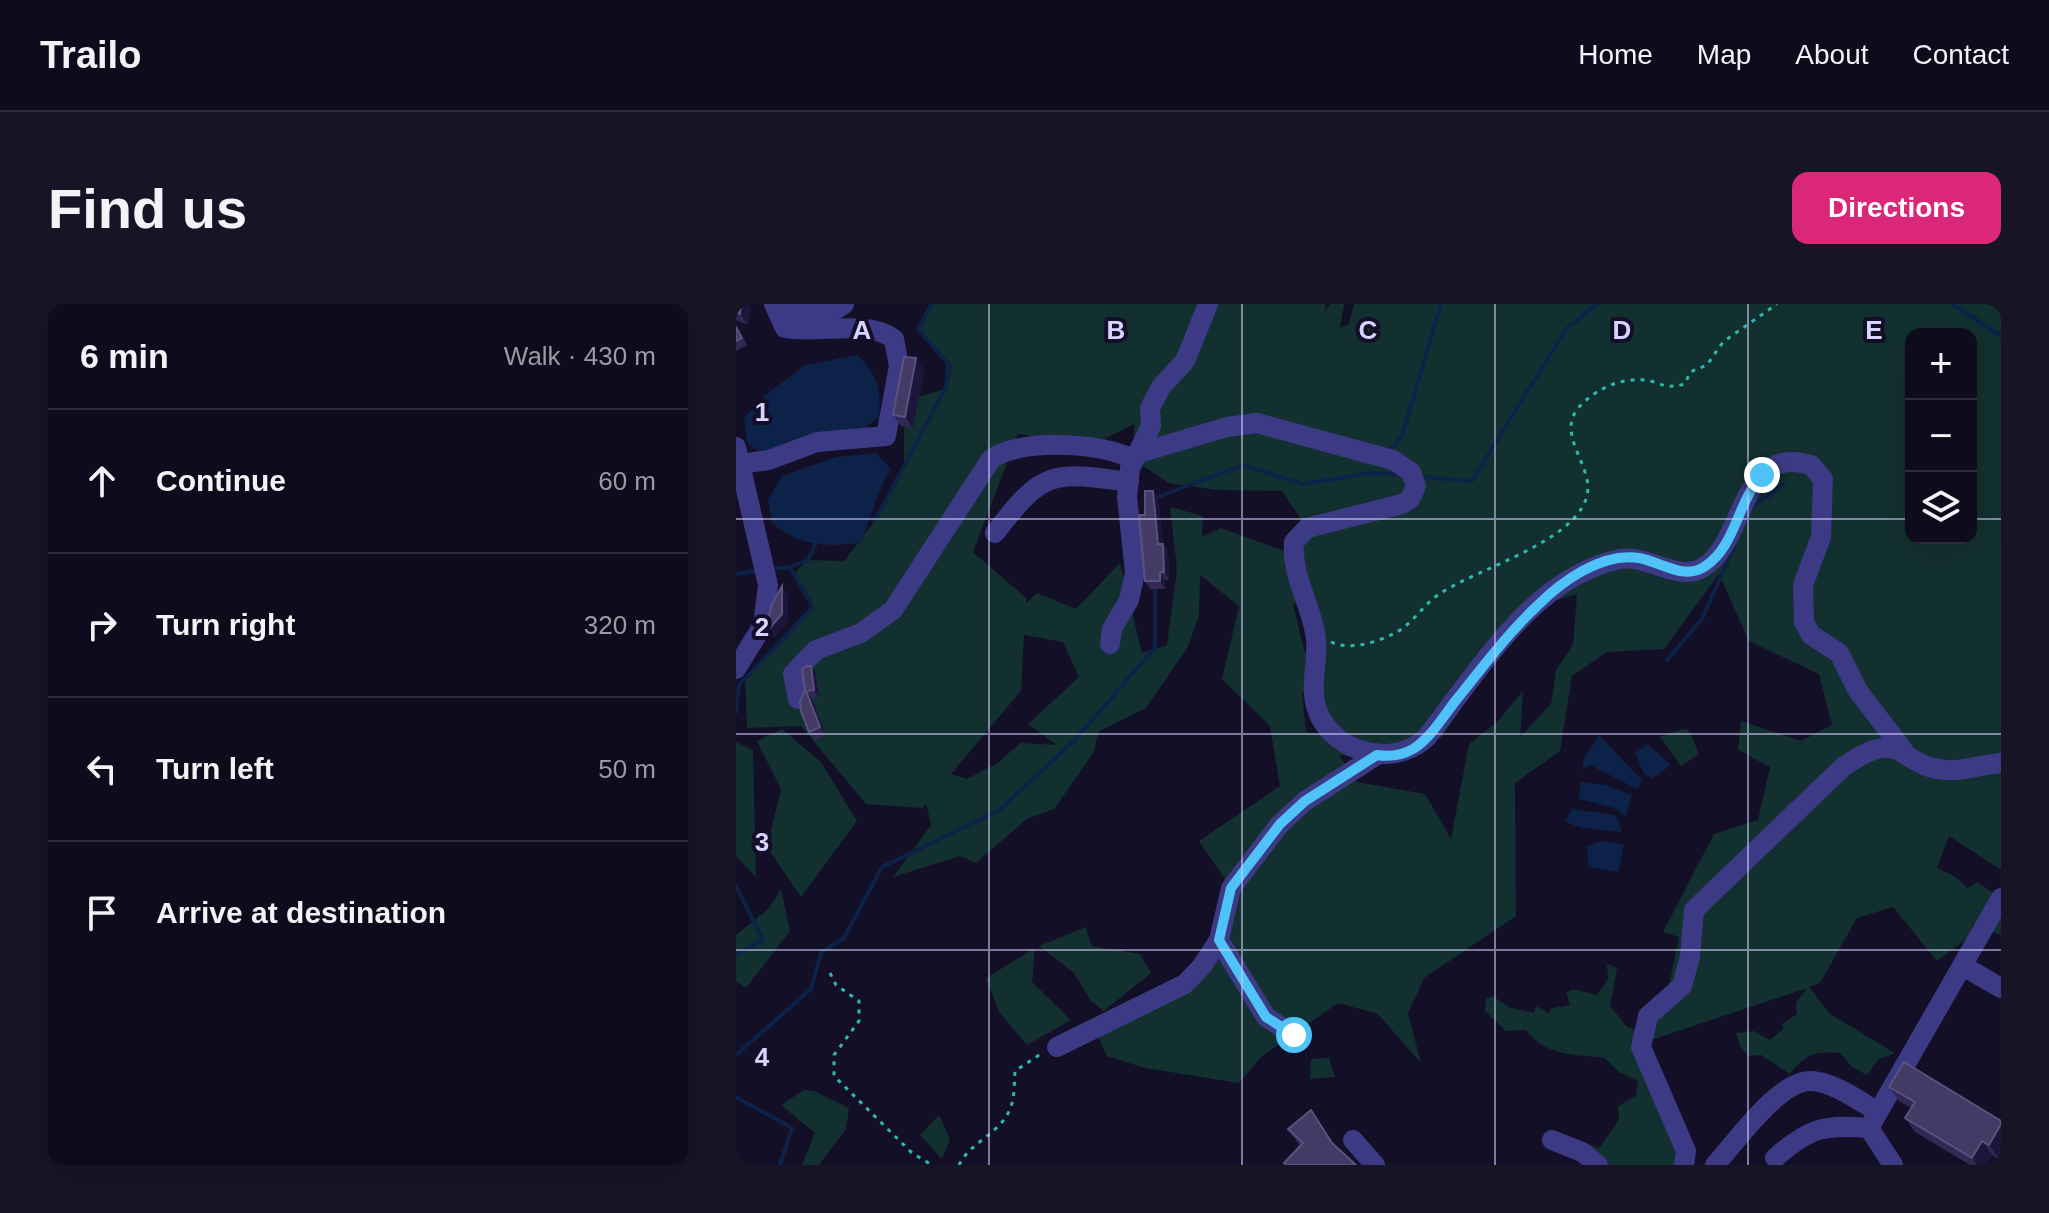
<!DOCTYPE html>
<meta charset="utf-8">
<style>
body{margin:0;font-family:Arial,sans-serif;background:#171425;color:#f1f3f6}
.controls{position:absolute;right:24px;top:24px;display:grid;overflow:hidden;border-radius:16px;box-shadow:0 8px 32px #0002}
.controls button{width:72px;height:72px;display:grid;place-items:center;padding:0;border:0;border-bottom:2px solid #2e2b3b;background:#0e0b1c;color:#f1f3f6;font:40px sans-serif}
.stop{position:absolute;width:24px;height:24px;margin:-18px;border:6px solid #4fc3f7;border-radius:50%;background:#fff}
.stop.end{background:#4fc3f7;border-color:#fff;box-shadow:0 2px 8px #0008}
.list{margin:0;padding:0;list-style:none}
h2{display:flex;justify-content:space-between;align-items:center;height:104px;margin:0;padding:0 32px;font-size:34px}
h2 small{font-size:26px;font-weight:400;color:#9b9ba3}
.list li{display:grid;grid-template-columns:52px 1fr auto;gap:24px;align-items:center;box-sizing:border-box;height:144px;padding:0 32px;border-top:2px solid #2e2b3b}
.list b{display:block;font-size:30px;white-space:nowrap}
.list em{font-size:26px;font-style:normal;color:#9b9ba3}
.icon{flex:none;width:44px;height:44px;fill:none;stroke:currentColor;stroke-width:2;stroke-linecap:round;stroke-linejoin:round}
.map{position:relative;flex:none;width:1265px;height:861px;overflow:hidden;border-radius:16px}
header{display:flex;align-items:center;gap:48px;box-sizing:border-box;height:112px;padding:0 40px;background:#0e0b1c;border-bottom:2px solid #2e2b3b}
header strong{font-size:38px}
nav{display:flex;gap:44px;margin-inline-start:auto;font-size:28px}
.intro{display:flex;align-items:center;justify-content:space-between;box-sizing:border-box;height:192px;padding:0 48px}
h1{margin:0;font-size:56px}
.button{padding:20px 36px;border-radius:16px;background:#db2777;color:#fff;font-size:28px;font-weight:700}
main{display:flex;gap:48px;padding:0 48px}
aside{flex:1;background:#0e0b1c;border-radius:16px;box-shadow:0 8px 32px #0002}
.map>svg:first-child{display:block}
.green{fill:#12302f;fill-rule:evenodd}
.water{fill:#0c2248}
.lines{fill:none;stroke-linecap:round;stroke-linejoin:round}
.stream{stroke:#0c2248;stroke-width:4}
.path{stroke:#2fb8b0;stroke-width:3;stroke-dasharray:4 6;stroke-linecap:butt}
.minor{stroke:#3d3a85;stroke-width:20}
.wall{fill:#312854}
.shaded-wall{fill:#1d163a}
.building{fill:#433a66;stroke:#5a527e;stroke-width:2}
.route{stroke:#4fc3f7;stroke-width:10}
.grid{fill:none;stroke:#d9d4ff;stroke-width:2;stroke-opacity:0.55}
.grid-label{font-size:26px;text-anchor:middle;font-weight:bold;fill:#d9d4ff;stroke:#130f26;stroke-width:8;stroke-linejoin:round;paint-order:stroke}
</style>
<header>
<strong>Trailo</strong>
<nav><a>Home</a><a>Map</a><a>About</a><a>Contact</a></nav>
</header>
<div class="intro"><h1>Find us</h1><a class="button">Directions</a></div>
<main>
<aside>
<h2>6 min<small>Walk · 430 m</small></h2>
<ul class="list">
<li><svg class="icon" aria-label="ahead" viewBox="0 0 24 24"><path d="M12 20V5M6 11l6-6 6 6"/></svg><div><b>Continue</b></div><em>60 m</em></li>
<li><svg class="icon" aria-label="right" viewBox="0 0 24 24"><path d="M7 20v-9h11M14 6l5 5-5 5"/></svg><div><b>Turn right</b></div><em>320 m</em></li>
<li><svg class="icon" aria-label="left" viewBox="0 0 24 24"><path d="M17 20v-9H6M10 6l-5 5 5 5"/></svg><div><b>Turn left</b></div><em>50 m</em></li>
<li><svg class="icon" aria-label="arrive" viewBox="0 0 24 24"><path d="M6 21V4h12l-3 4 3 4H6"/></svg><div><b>Arrive at destination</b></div></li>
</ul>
</aside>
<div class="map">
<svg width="1265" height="861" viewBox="0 0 1265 861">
<rect width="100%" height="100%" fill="#130f26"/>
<g class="green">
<path d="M196,0H590L588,8L594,0H608L604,24L613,20L618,0H1265V566L1213,532L1201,564L1218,572L1232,584L1241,578L1265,594V631L1237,620L1232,634L1201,657L1157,603L1121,614L1084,679L1073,683L1094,710L1159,749L1142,756L1131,771L1116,763L1104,749C1079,747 1069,750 1054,770L1025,751L1012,752L1004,742L1000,729L1018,727L1034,736L1047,725L1046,720L1061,710L1060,699L1071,684L912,737L948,861H860L823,829L863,844L883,816L882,802L900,792L902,777L883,768L869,754C838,750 811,753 790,726L770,727L749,707L750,695L757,692L772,703L798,709L800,702L812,709L816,704L834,701L830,688L837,685L861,691L872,675L871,660L881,664L874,702L891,723L901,726L933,681L943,633L927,628L978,530L1022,516L1034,463L1002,446L1005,417L1065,437L1096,421L1083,370L1013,337L983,270L928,345L871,348L836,372L824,447L779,479L780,612L688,674L672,709L685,759L642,710L602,699L525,753L503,779L409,764L371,752L359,726L466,662L495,584L463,537L544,482L534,422L486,375L503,302L464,271L463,311L452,343L410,404L362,428L358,448L318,505L291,515L240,559L224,552L157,573L195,521L190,499L186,504L130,500L65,422L11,424L9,375L77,303L58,269L72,256L108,257L140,215L168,159V97L209,85L210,57L182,25ZM1175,30H1235V234H1175ZM398,120V156L433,179L481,186L546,187L571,224L557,250L485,224L466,233L467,212L434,203L441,266L431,341L406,349L384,259L340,305L301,289L290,299V294L237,248L282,130L358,140ZM841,290L837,341L820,366L815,400L784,433L787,387L760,419L733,440L715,535L689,490L621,478L603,451L654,458L705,434L794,304ZM580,299L590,334L569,349L557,300ZM288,331L327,338L343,373L292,420L321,441L284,439L262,459L231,475L215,470L285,387ZM586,387L588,431L570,428L566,388Z"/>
<path d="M46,425L85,458L121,517L65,593L31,543L45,485L21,437Z"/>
<path d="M947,425L953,426L963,450L945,462L924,433Z"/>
<path d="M0,438L17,446L20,573L0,552Z"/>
<path d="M45,585L54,627L10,684L0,677V631L32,605Z"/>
<path d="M350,623L355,642L404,650L415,669L368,707L355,697L338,669L303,642Z"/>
<path d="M299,644L296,678L335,716L291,741L263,708L250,674Z"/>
<path d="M593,754L599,773L574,775L575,755Z"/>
<path d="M68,786L78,787L113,804L110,825L83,861H66L79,829L45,801Z"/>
<path d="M203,811L214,835L206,855L184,831Z"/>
</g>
<g class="water">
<path d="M121,51C142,71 145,84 143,113L128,125L27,150L11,139L8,114L28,92L69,61Z"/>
<path d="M140,149L155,165C140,187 136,214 124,239C91,243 63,242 36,219L32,196L46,172L100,153Z"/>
<path d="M863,431L906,476L901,485L854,461L846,466L848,454Z"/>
<path d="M912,440L935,461L917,474L908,470L899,449Z"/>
<path d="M844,478L870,481L896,491L890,513L878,504L843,495Z"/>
<path d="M836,505L880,511L886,528L846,524L829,518Z"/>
<path d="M866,537L888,541L882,568L852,563L851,542Z"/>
</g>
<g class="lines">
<g class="stream">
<path d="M1216,0L1265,32"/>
<path d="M653,147L666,132L705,0"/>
<path d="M685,173L736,177L830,25L861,0"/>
<path d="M419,194L507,161L567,180L635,169L664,171"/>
<path d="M1015,204L1048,180"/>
<path d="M131,214L140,215L209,85L214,62L182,25L196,0"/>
<path d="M54,263L72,256L82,235"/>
<path d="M0,270L21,267"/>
<path d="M931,356L966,315L999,241"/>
<path d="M0,408L3,381L77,303L54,263L34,265"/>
<path d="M0,582L27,636L0,650"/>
<path d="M0,751L75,685L85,649L108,634L146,563L262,507L336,439L419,344V283"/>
<path d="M0,793L56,824L44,861"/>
</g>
<g class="path">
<path d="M595,338C615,347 641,338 659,329C677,320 688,299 705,289C743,264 835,239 850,195C861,164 818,132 843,103C860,85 883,74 908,76C928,78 924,86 949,80L954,68L971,61L987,38L1041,0"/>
<path d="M94,669L100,681L123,697V717L98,751V772L176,849L196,861"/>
<path d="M223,861C234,838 264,830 274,805C279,794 278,779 279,767L306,749"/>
</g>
<g class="minor">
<path d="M44,0C63,9 90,15 108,0"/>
<path d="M0,143L32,281L27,321L0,365"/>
<path d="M403,149L491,123L521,119L657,156L675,168L680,182L674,195L666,200L571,224L558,238C555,273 576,301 580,335C582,357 574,380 580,402C592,447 656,466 690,434C742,369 796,273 884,255C911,250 941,278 966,264C1011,239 1002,139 1075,161L1087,175L1085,233L1067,281L1068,318L1075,331L1103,349L1122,387L1168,447"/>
<path d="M4,160L33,156L81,138L150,132L163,62L158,35C131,15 83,30 49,24L38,0"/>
<path d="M259,229C307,166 316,167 393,178"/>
<path d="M374,340L376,325L393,296L399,269L391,193L394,164L415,122L414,104L425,83L449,57L472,0"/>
<path d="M62,395L57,370L80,346L125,329L157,306L255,155C284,134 368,138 398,156"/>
<path d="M483,636L530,713L558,731"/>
<path d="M1227,662L1265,684"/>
<path d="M321,743L449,680L466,662L483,636L495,584L544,520L569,497L641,451"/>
<path d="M1133,824L1265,594"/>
<path d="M617,836L639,861"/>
<path d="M816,836L846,848L862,861"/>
<path d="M1039,854C1073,824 1088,820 1133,824L1157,861"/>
<path d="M948,861L950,847L905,743L912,712L946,682L954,653L958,606L1107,463C1169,420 1160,462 1209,466C1227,468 1247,460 1265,459"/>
<path d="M979,861C1000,838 1043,776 1075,777C1098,778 1123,797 1142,808"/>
</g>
</g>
<g class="wall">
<path d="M0,0L14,2L12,21L0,16Z"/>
<path d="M0,21L11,41L0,47Z"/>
<path d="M188,66L177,124L165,122L157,111Z"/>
<path d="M417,187L422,194L427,240L432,247L433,276H429V285H414L409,277V211Z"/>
<path d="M80,369L83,394L76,395L90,431L78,436L73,428L69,386Z"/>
<path d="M1153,783L1265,817L1263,855L1256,851L1250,861H1234L1179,828L1169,814L1175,804L1163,797Z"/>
<path d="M552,825L598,841L564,842Z"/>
</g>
<g class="shaded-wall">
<path d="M5,0H13L14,2L12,21L4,10Z"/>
<path d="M180,54L188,66L177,124L169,113Z"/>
<path d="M417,187L422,194L427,244V240L432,247L433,276L428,268L422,240Z"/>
<path d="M424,268L429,276V285L424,277Z"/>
<path d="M46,282L52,290V318L38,334L32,326Z"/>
<path d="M75,362L80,369L83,394L78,386Z"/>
<path d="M70,387L76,395L90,431L84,423Z"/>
<path d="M1265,820V851L1263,855L1253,841Z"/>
<path d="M1246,837L1256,851L1250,861H1241L1236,854Z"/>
</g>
<g class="building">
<path d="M0,0H5L4,10L0,8Z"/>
<path d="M0,23L6,34L0,37Z"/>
<path d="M168,53L180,54L169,113L157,111Z"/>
<path d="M409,187H417L422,240H427L428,268H424V277H409L403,211H409Z"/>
<path d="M46,282V310L32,326L30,324L36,300Z"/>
<path d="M70,362H75L78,386L70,387L84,423L73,428L65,407L64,398L69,386L66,366Z"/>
<path d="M1168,758L1265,817V820L1253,841L1246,837L1236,854L1169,814L1179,798L1153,783Z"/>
<path d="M575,806L596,839L620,861H550L548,859L567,839L552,825Z"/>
</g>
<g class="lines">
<path class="route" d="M558,731L530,713L483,636L495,584L544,520L569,497L641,451C654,453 665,452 677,445C695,434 708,411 721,395C747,363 771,330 801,302C826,277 866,248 903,254C925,258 947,276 968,263C1000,243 1001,198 1026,171"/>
</g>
<path class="grid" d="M253,0V861M506,0V861M759,0V861M1012,0V861M0,215H1175M1235,215H1265M0,430H1265M0,646H1265"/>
<g class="grid-label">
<text x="126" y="35">A</text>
<text x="380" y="35">B</text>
<text x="632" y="35">C</text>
<text x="886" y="35">D</text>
<text x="1138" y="35">E</text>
<text x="26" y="117">1</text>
<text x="26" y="332">2</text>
<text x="26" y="547">3</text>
<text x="26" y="762">4</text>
</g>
</svg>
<div class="controls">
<button>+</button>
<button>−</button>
<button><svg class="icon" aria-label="layers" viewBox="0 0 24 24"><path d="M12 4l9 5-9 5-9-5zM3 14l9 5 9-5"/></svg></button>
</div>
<div class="stop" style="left:558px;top:731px"></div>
<div class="stop end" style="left:1026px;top:171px"></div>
</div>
</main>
